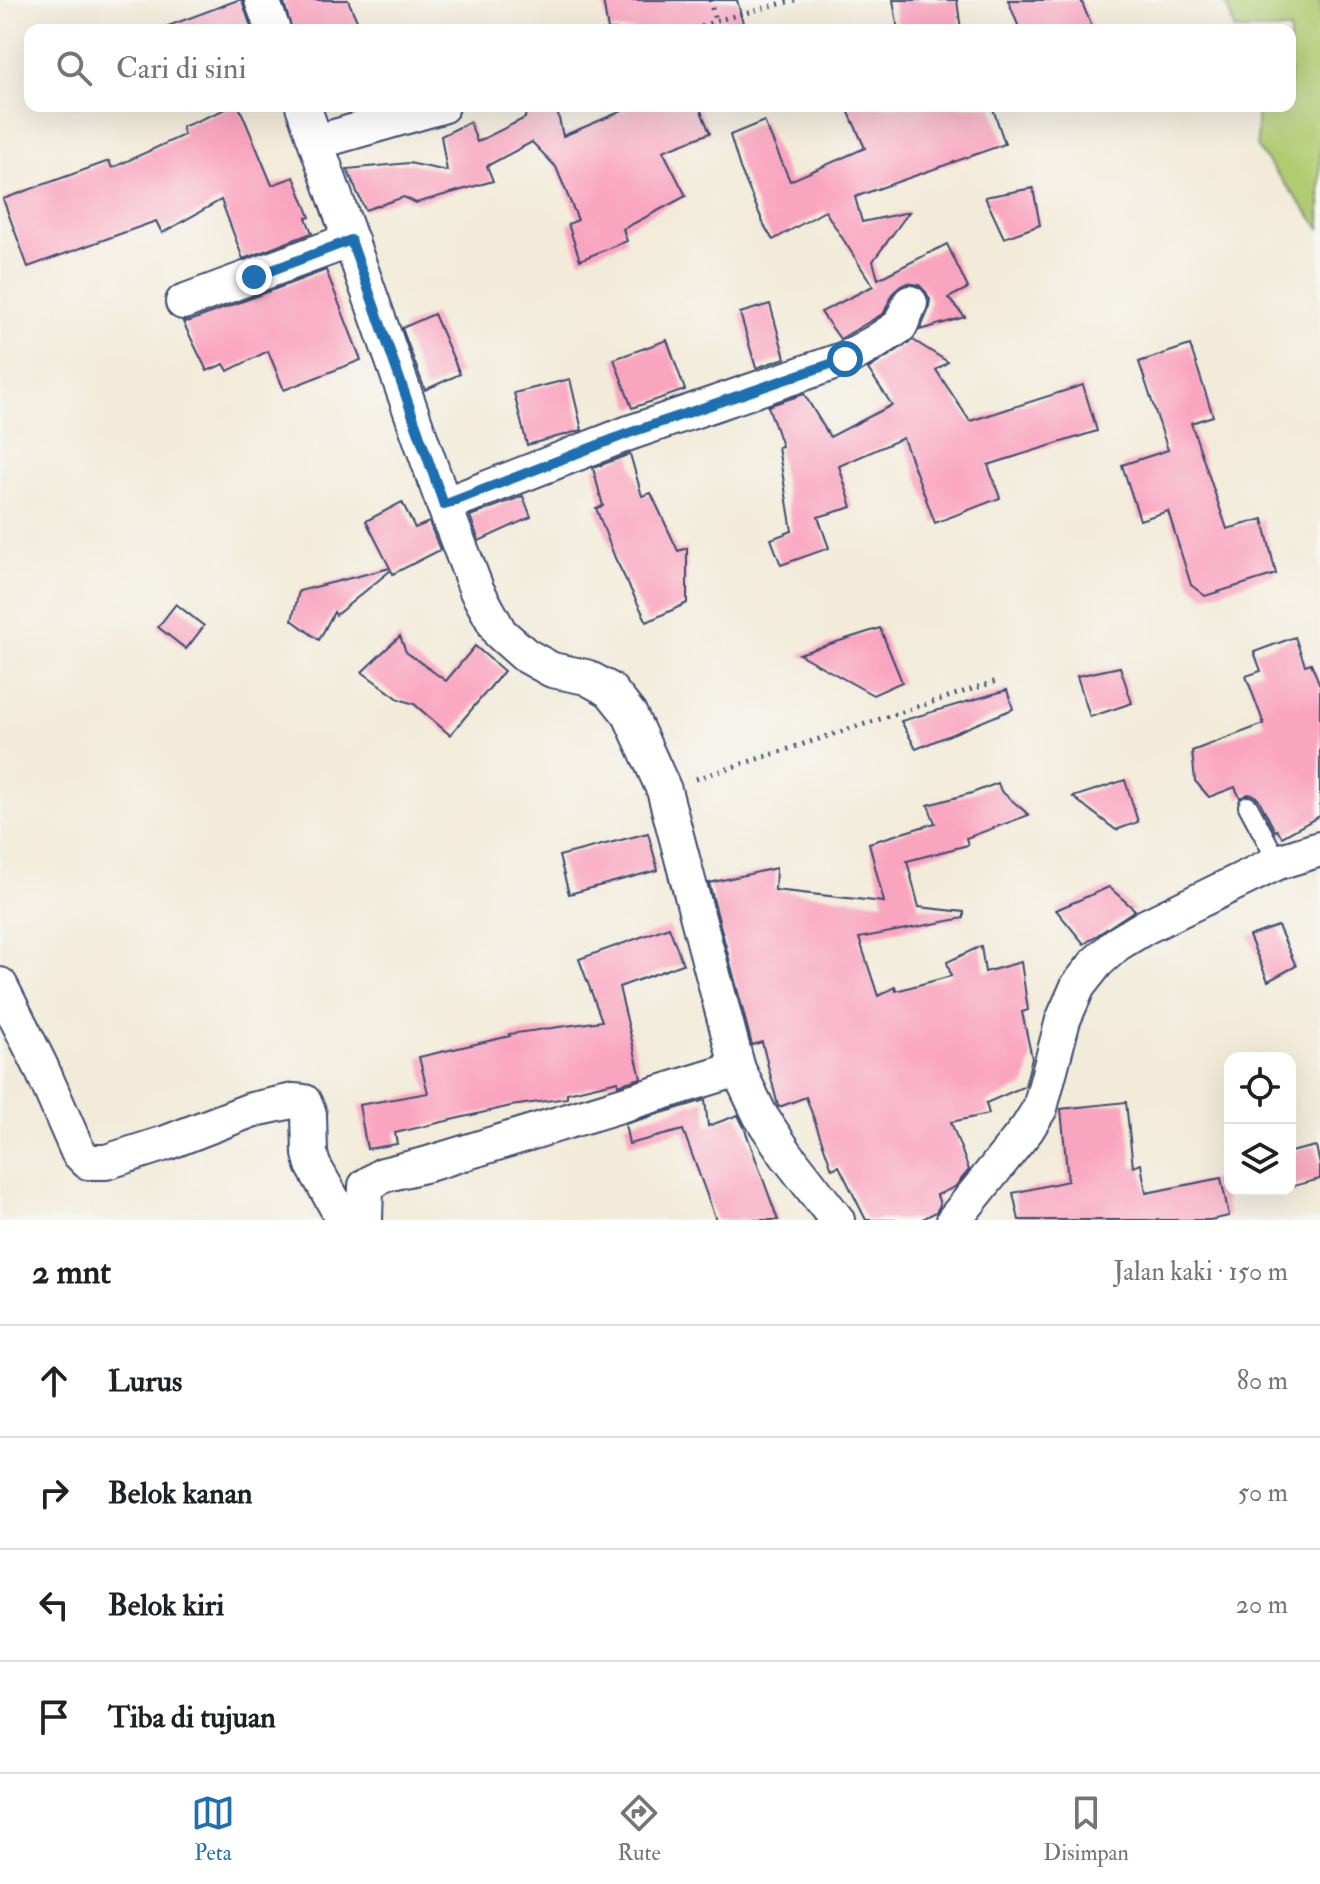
<!DOCTYPE html>
<html lang="id">
<meta charset="utf-8">
<style>
body{margin:0;font-family:"IM FELL Double Pica",serif;background:#f6f6f6;color:#202124}
.controls{position:absolute;right:24px;bottom:24px;display:grid;overflow:hidden;border-radius:16px;box-shadow:0 8px 32px #0002}
.controls button{width:72px;height:72px;display:grid;place-items:center;padding:0;border:0;border-bottom:2px solid #e0e0e0;background:#fff;color:#202124;font:40px sans-serif}
.stop{position:absolute;width:24px;height:24px;margin:-18px;border:6px solid #1f6fb2;border-radius:50%;background:#fff}
.stop.end{background:#1f6fb2;border-color:#fff;box-shadow:0 2px 8px #0008}
.list{margin:0;padding:0;list-style:none}
h2{display:flex;justify-content:space-between;align-items:center;height:104px;margin:0;padding:0 32px;font-size:34px}
h2 small{font-size:26px;font-weight:400;color:#757577}
.list li{display:grid;grid-template-columns:52px 1fr auto;gap:24px;align-items:center;box-sizing:border-box;height:112px;padding:0 32px;border-top:2px solid #e0e0e0}
.list b{display:block;font-size:30px;white-space:nowrap}
.list em{font-size:26px;font-style:normal;color:#757577}
.icon{flex:none;width:44px;height:44px;fill:none;stroke:currentColor;stroke-width:2;stroke-linecap:round;stroke-linejoin:round}
.map{position:relative;flex:none;width:1320px;height:1220px;overflow:hidden}
.search{position:absolute;background:#fff;box-shadow:0 8px 32px #0002;left:24px;right:24px;top:24px;height:88px;display:flex;align-items:center;gap:20px;box-sizing:border-box;padding:0 28px;border-radius:16px;color:#757577;font-size:30px}
.sheet{height:552px;background:#fff}
nav{display:flex;justify-content:space-around;align-items:center;box-sizing:border-box;height:112px;border-top:2px solid #e0e0e0;background:#fff;font-size:22px;color:#757577}
nav a{display:grid;justify-items:center;gap:4px}
nav .on{color:#1f6fb2}
.map>svg:first-child{display:block}
.green{fill:#b1cb71;stroke:#667d68;stroke-width:2}
.building{fill:#faa5bf}
.lines{fill:none;stroke-linecap:round;stroke-linejoin:round}
.lane-casing{stroke:#3b4b70;stroke-width:22}
.street-casing{stroke:#3b4b70;stroke-width:38}
.path{stroke:#3b4b70;stroke-width:5;stroke-dasharray:2 6;stroke-linecap:butt}
.lane{stroke:#fff;stroke-width:18}
.street{stroke:#fff;stroke-width:34}
.route{stroke:#1f6fb2;stroke-width:10}
</style>
<div class="map">
<svg width="1320" height="1220" viewBox="0 0 1320 1220">
<rect width="100%" height="100%" fill="#f6f6f2"/>
<filter id="ink" filterUnits="userSpaceOnUse"><feTurbulence type="fractalNoise" baseFrequency=".0125" numOctaves="2"/><feDisplacementMap in="SourceGraphic" scale="16" xChannelSelector="R" yChannelSelector="G"/><feConvolveMatrix kernelMatrix="1 2 1 2 8 2 1 2 1" color-interpolation-filters="sRGB"/></filter>
<filter id="wash" filterUnits="userSpaceOnUse"><feTurbulence type="fractalNoise" baseFrequency=".006" numOctaves="4" result="noise"/><feDisplacementMap in="SourceGraphic" scale="32" xChannelSelector="R" yChannelSelector="G"/><feGaussianBlur stdDeviation="1.8" result="paint"/><feColorMatrix in="noise" values="0 0 0 0 0 0 0 0 0 0 0 0 0 0 0 0 0 1.4 0 .05"/><feComposite in="paint" operator="in"/></filter>
<g filter="url(#wash)">
<rect width="100%" height="100%" fill="#f3ebd9"/>
<path class="green" d="M1225,0H1320V228L1257,148V106H1290V30H1235Z"/>
<g id="blocks">
<g class="building">
<path d="M238,0H242L252,30H166L165,27Z"/>
<path d="M283,0H348L361,30H292Z"/>
<path d="M603,0H737L745,30H608Z"/>
<path d="M893,0H957L961,30H898Z"/>
<path d="M1008,0H1081L1093,30H1020Z"/>
<path d="M233,106H239L272,185L294,177L310,217L306,218L312,233L243,259L221,200L162,233L156,221L28,267L3,199L109,161L112,168L184,135L182,127Z"/>
<path d="M527,106H556L563,136L634,106H699L710,133L663,151L686,196L623,229L627,241L580,260L568,224L578,220L556,167L532,142L487,166L493,181L416,203L404,197L365,210L347,169L409,163L447,171L441,136L470,122L477,142L525,118Z"/>
<path d="M846,106H992L1005,144L855,197L862,222L909,212L873,261L878,279L947,244L968,288L948,298L965,317L920,330L928,311L930,300L926,292L919,285L907,283L899,287L892,294L884,313L840,339L821,312L873,286L825,211L773,240L765,227L740,168L730,135L764,121L790,181L865,148Z"/>
<path d="M1033,188L1040,225L1004,238L985,197Z"/>
<path d="M326,270L361,360L284,390L268,351L228,371L224,364L207,371L183,322L190,321Z"/>
<path d="M770,304L785,358L756,368L740,313Z"/>
<path d="M434,314L460,374L425,390L402,328Z"/>
<path d="M667,340L685,390L632,408L614,359Z"/>
<path d="M913,340L948,362L936,370L970,421L1083,385L1097,431L988,465L1000,498L935,523L903,438L839,466L852,507L818,517L829,548L781,565L771,539L792,531L778,447L782,446L768,406L804,394L830,437L892,405L868,369Z"/>
<path d="M1190,345L1213,416L1191,423L1227,529L1263,519L1276,574L1205,596L1191,585L1168,511L1140,520L1122,465L1168,450L1139,362Z"/>
<path d="M570,379L582,430L527,445L514,393Z"/>
<path d="M630,454L642,496L651,493L678,551L687,548V603L647,622L615,558L596,508L603,506L593,468Z"/>
<path d="M523,496L531,517L479,541L470,516Z"/>
<path d="M402,502L415,528L429,522L440,550L393,574L391,570L336,615L334,612L319,640L292,620L299,591L390,568L366,521Z"/>
<path d="M176,604L204,626L186,649L158,627Z"/>
<path d="M880,628L902,682L873,695L799,654Z"/>
<path d="M400,636L406,652L446,681L475,646L504,671L450,735L414,704L399,699L362,672Z"/>
<path d="M1295,637L1305,665L1311,663L1320,685V816L1282,837L1277,830L1275,831L1259,800L1254,795L1248,794L1240,798L1235,787L1209,797L1195,781L1192,751L1264,724L1246,676L1261,671L1254,652Z"/>
<path d="M1120,667L1132,703L1090,717L1077,676Z"/>
<path d="M1007,690L1013,709L916,749L901,721Z"/>
<path d="M1125,780L1138,822L1116,830L1073,797Z"/>
<path d="M998,783L1001,791L1029,815L966,838L968,845L907,861L919,907L964,912V918L859,938L878,996L895,987L896,991L951,976L947,962L981,946L985,972L1021,962L1028,1010L1022,1012L1032,1058L1025,1086L986,1103L989,1114L951,1122L969,1170L955,1187L937,1195L940,1205L936,1212L921,1220H866L839,1166L832,1169L806,1097L779,1107L778,1106L762,1042L752,1045L709,883L776,868L775,890L884,902L869,843L935,823L928,805L972,793Z"/>
<path d="M648,833L658,870L569,894L559,856Z"/>
<path d="M1109,887L1135,910L1084,944L1056,910Z"/>
<path d="M1278,926L1296,966L1268,981L1249,936Z"/>
<path d="M669,927L683,964L619,987L641,1078L618,1085V1081L567,1093V1098L511,1106L395,1133L397,1144L367,1149L359,1105L428,1093L419,1057L510,1036L509,1034L602,1021L579,959Z"/>
<path d="M705,1100L708,1126L738,1115L744,1127L778,1220H716L683,1130L629,1144L625,1124Z"/>
<path d="M1126,1102L1133,1167L1141,1164L1146,1193L1221,1178L1229,1216L1210,1220H1019L1013,1193L1068,1181L1061,1109Z"/>
<path d="M1316,1146L1320,1165V1179L1290,1187V1152Z"/>
</g>
</g>
</g>
<g filter="url(#ink)">
<use href="#blocks" fill-opacity="0" stroke="#3b4b70" stroke-width="2"/>
<g class="lines">
<defs>
<path id="lane" d="M1248,806L1278,862"/>
<g id="street">
<path d="M262,0L273,30"/>
<path d="M303,106L444,505L477,591L500,633L525,655L552,670L586,677L610,690L630,715L664,790L738,1069L760,1115L786,1154L837,1220"/>
<path d="M317,142L442,106"/>
<path d="M183,302L351,240"/>
<path d="M444,505L629,433L845,359L874,343L900,326L910,303"/>
<path d="M0,985L40,1065L78,1152L88,1162H106L166,1143L251,1110L293,1101L304,1102L309,1114L310,1154L313,1165L344,1220"/>
<path d="M365,1220L366,1186L383,1175L428,1164L738,1069"/>
<path d="M954,1220L1027,1129L1040,1108L1063,1020L1078,986L1097,962L1117,944L1145,927L1278,862L1320,849"/>
</g>
</defs>
<use href="#lane" class="lane-casing"/>
<use href="#street" class="street-casing"/>
<g class="path">
<path d="M710,0L715,21"/>
<path d="M694,30L715,21L795,0"/>
<path d="M696,779L997,681"/>
</g>
<use href="#lane" class="lane"/>
<use href="#street" class="street"/>
</g>
</g>
<g class="lines" filter="url(#ink)">
<path class="route" d="M254,277L351,240L444,505L629,433L845,359"/>
</g>
</svg>
<div class="controls">
<button><svg class="icon" aria-label="locate" viewBox="0 0 24 24"><circle cx="12" cy="12" r="6"/><path d="M12 2v4M12 18v4M2 12h4M18 12h4"/></svg></button>
<button><svg class="icon" aria-label="layers" viewBox="0 0 24 24"><path d="M12 4l9 5-9 5-9-5zM3 14l9 5 9-5"/></svg></button>
</div>
<div class="stop" style="left:845px;top:359px"></div>
<div class="stop end" style="left:254px;top:277px"></div>
<div class="search"><svg class="icon" aria-label="search" viewBox="0 0 24 24"><circle cx="10" cy="10" r="6"/><path d="M15 15l6 6"/></svg>Cari di sini</div>
</div>
<section class="sheet">
<h2>2 mnt<small>Jalan kaki · 150 m</small></h2>
<ul class="list">
<li><svg class="icon" aria-label="ahead" viewBox="0 0 24 24"><path d="M12 20V5M6 11l6-6 6 6"/></svg><div><b>Lurus</b></div><em>80 m</em></li>
<li><svg class="icon" aria-label="right" viewBox="0 0 24 24"><path d="M7 20v-9h11M14 6l5 5-5 5"/></svg><div><b>Belok kanan</b></div><em>50 m</em></li>
<li><svg class="icon" aria-label="left" viewBox="0 0 24 24"><path d="M17 20v-9H6M10 6l-5 5 5 5"/></svg><div><b>Belok kiri</b></div><em>20 m</em></li>
<li><svg class="icon" aria-label="arrive" viewBox="0 0 24 24"><path d="M6 21V4h12l-3 4 3 4H6"/></svg><div><b>Tiba di tujuan</b></div></li>
</ul>
</section>
<nav>
<a class="on"><svg class="icon" aria-label="map" viewBox="0 0 24 24"><path d="M3 6l6-2 6 2 6-2v14l-6 2-6-2-6 2zM9 4v14M15 6v14"/></svg>Peta</a>
<a><svg class="icon" aria-label="directions" viewBox="0 0 24 24"><path d="M12 3l9 9-9 9-9-9zM9 14v-3h6M13 9l2 2-2 2"/></svg>Rute</a>
<a><svg class="icon" aria-label="saved" viewBox="0 0 24 24"><path d="M7 4h10v16l-5-4-5 4z"/></svg>Disimpan</a>
</nav>
